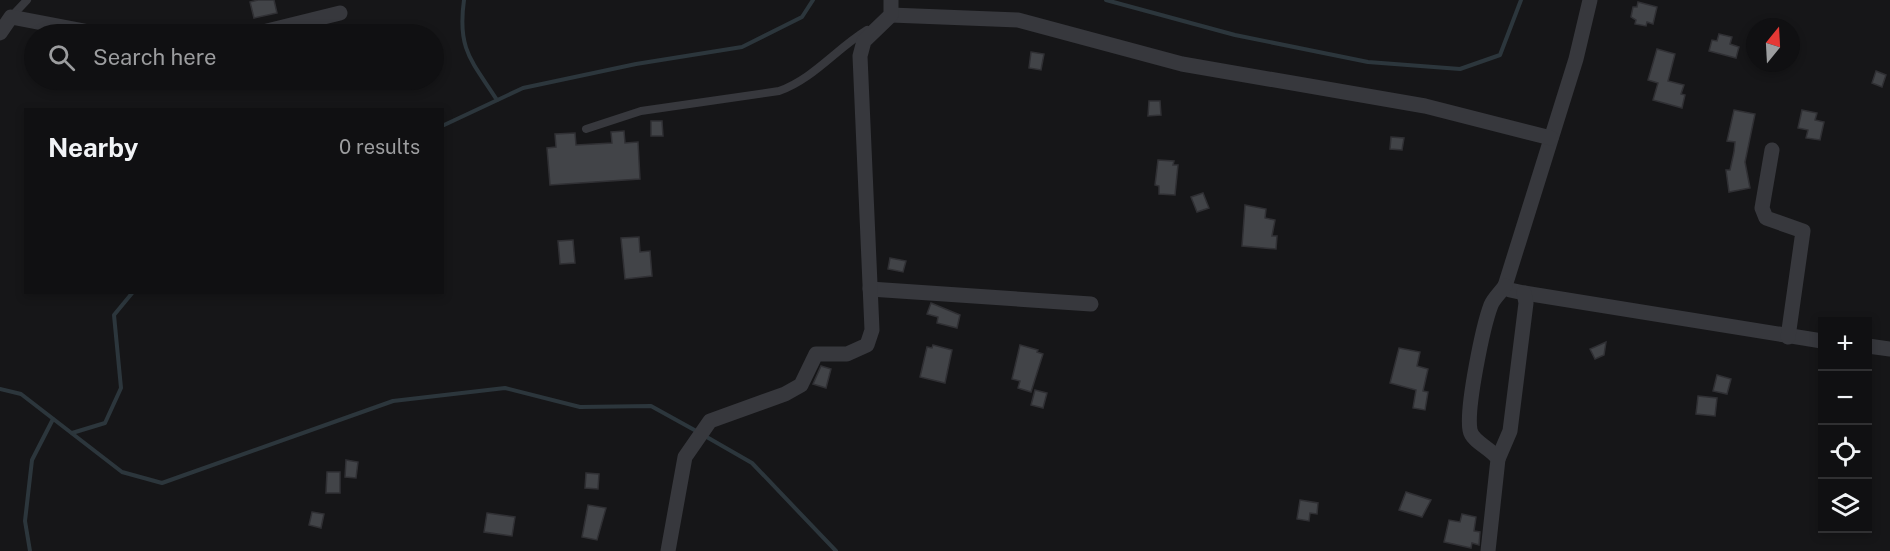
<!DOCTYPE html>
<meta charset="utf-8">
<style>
body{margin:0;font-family:"Public Sans",sans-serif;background:#1e1e20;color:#f1f3f6}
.controls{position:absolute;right:18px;bottom:18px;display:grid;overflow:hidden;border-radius:0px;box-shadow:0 3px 9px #0003}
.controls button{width:54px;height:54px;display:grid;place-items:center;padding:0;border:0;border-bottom:2px solid #303032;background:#101012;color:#f1f3f6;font:30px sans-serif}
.compass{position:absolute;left:1746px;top:18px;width:54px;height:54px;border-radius:50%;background:#101012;box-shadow:0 3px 9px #0003;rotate:18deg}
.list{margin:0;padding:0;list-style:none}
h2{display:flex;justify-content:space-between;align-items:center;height:78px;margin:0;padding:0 24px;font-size:26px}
h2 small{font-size:20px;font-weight:400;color:#9c9d9f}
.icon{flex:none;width:33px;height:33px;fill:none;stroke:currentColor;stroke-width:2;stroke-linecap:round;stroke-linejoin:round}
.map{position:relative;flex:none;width:1890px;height:551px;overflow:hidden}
.search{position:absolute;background:#101012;box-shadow:0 3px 9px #0003;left:24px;top:24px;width:420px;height:66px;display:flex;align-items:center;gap:15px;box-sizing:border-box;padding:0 21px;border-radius:33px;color:#9c9d9f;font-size:22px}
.panel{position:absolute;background:#101012;box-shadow:0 3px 9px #0003;left:24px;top:108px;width:420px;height:186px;border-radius:0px}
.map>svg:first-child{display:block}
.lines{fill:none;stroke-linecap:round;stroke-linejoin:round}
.stream{stroke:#2c363c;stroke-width:4}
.building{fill:#424448;stroke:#303034;stroke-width:1.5}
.service{stroke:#37383d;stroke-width:8}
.minor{stroke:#37383d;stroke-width:15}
</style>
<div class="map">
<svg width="1890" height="551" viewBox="0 0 1890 551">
<rect width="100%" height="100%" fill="#161618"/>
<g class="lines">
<g class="stream">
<path d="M464,0C457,50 472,61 497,100"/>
<path d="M1106,0L1235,35L1368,62L1460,69L1500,55L1521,0"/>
<path d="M442,126L523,88L636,64L742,47L802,17L813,0"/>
<path d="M0,389L21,394L122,472L162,483L393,401L505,388L580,407L651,406L698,432"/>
<path d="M72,433L105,423L121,388L114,315L133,292"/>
<path d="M705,436L752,463L836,551"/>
<path d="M30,551L25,521L32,460L53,419"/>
</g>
</g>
<g class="building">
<path d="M258,0H274L277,13L254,18L250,2Z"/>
<path d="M1638,2L1657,7L1653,24L1647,22L1646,26L1635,24L1636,20L1631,17L1633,7H1637Z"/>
<path d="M1719,34L1732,37L1730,44L1739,47L1736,58L1709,51L1712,40L1717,41Z"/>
<path d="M1657,49L1675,54L1668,81L1684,85L1681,94L1685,95L1682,108L1653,100L1658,83L1648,80Z"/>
<path d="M1031,52L1044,54L1041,70L1029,68Z"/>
<path d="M1876,71L1886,75L1882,87L1872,83Z"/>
<path d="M1149,101H1160L1161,115L1148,116Z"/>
<path d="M1734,110L1755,114L1745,162L1750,188L1729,192L1726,170H1730L1734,152L1735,142L1727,141Z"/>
<path d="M1802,110L1817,113L1815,120L1824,122L1820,140L1806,138L1808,130L1798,128Z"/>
<path d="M651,121H662L663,136H651Z"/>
<path d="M624,131L625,143L638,142L640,179L550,185L547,148L556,147L555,134L575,133L576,145L612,143L611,132Z"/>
<path d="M1391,137L1404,138L1402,150L1390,149Z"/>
<path d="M1158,160L1174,161L1173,165H1178L1175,195L1159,194V186L1155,185Z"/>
<path d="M1203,193L1209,208L1197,212L1191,197Z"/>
<path d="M1245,205L1266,209L1265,218L1275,220L1272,236H1277L1276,249L1242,246Z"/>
<path d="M639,237L640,252L650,251L652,276L625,279L621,238Z"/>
<path d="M573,240L575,263L560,264L558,241Z"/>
<path d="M890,258L906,261L903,272L888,269Z"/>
<path d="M931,303L960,315L957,328L937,323L938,317L927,314Z"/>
<path d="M1606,342L1604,355L1595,359L1590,349Z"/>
<path d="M933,345L952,350L945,383L920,377L927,347L932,348Z"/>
<path d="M1020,345L1038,350L1037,352L1043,354L1031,392L1018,388L1020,381L1012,379Z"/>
<path d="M1399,348L1420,352L1417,366L1428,369L1423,391L1428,392L1425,410L1413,408L1416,390L1390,383Z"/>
<path d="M821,366L831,369L826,388L813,384Z"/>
<path d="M1717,375L1731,379L1727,394L1713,391Z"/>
<path d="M1035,390L1047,393L1043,408L1031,405Z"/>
<path d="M1698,396L1717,398L1715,416L1696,414Z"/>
<path d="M346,460L358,462L356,478L345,477Z"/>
<path d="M327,472H340V493H326Z"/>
<path d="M586,473L599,474L598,489L585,488Z"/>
<path d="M1406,492L1431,500L1422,517L1399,510Z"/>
<path d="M1300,500L1318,503L1317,514L1310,513L1309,521L1297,519Z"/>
<path d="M588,505L606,508L597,540L582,537Z"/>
<path d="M312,512L324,514L321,528L309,525Z"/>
<path d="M487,513L515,517L512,536L484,532Z"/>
<path d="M1462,514L1476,517L1474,531L1480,532L1479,545L1472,543L1471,548L1444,542L1449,520L1460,522Z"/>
</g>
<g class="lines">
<g class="service">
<path d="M11,17L27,0"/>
<path d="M586,129L641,111L779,91C813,79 836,49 867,30"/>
</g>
<g class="minor">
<path d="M1590,0L1576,59L1505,286L1510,290L1524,293L1822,341"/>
<path d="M891,15L1018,20L1182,64L1425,106L1551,138"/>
<path d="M0,33L11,17L100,34"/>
<path d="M255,34L340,13"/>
<path d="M1772,150L1762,208L1766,218L1803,231L1788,337"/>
<path d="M870,289L1091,304"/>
<path d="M1868,346L1890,349"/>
<path d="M1498,459L1510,431L1526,303L1524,293"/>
<path d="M668,551L685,457L710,421L785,394L801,385L816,354H847L867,345L872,330L860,56L864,41L891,15V0"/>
<path d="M1488,551L1498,459C1491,448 1472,442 1470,430C1466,408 1483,326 1491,305C1494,298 1501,292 1505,286"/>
</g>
</g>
</svg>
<div class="controls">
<button>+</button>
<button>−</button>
<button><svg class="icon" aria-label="locate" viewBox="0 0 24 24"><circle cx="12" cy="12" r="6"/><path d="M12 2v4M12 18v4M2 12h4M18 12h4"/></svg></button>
<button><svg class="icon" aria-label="layers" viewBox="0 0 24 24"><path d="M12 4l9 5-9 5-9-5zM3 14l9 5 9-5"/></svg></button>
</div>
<svg class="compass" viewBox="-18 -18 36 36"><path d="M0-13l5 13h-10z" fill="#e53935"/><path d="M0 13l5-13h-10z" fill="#9c9d9f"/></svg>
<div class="search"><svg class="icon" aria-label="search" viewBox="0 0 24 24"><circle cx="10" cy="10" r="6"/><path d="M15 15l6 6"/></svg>Search here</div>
<section class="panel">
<h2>Nearby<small>0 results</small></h2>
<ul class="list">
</ul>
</section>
</div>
